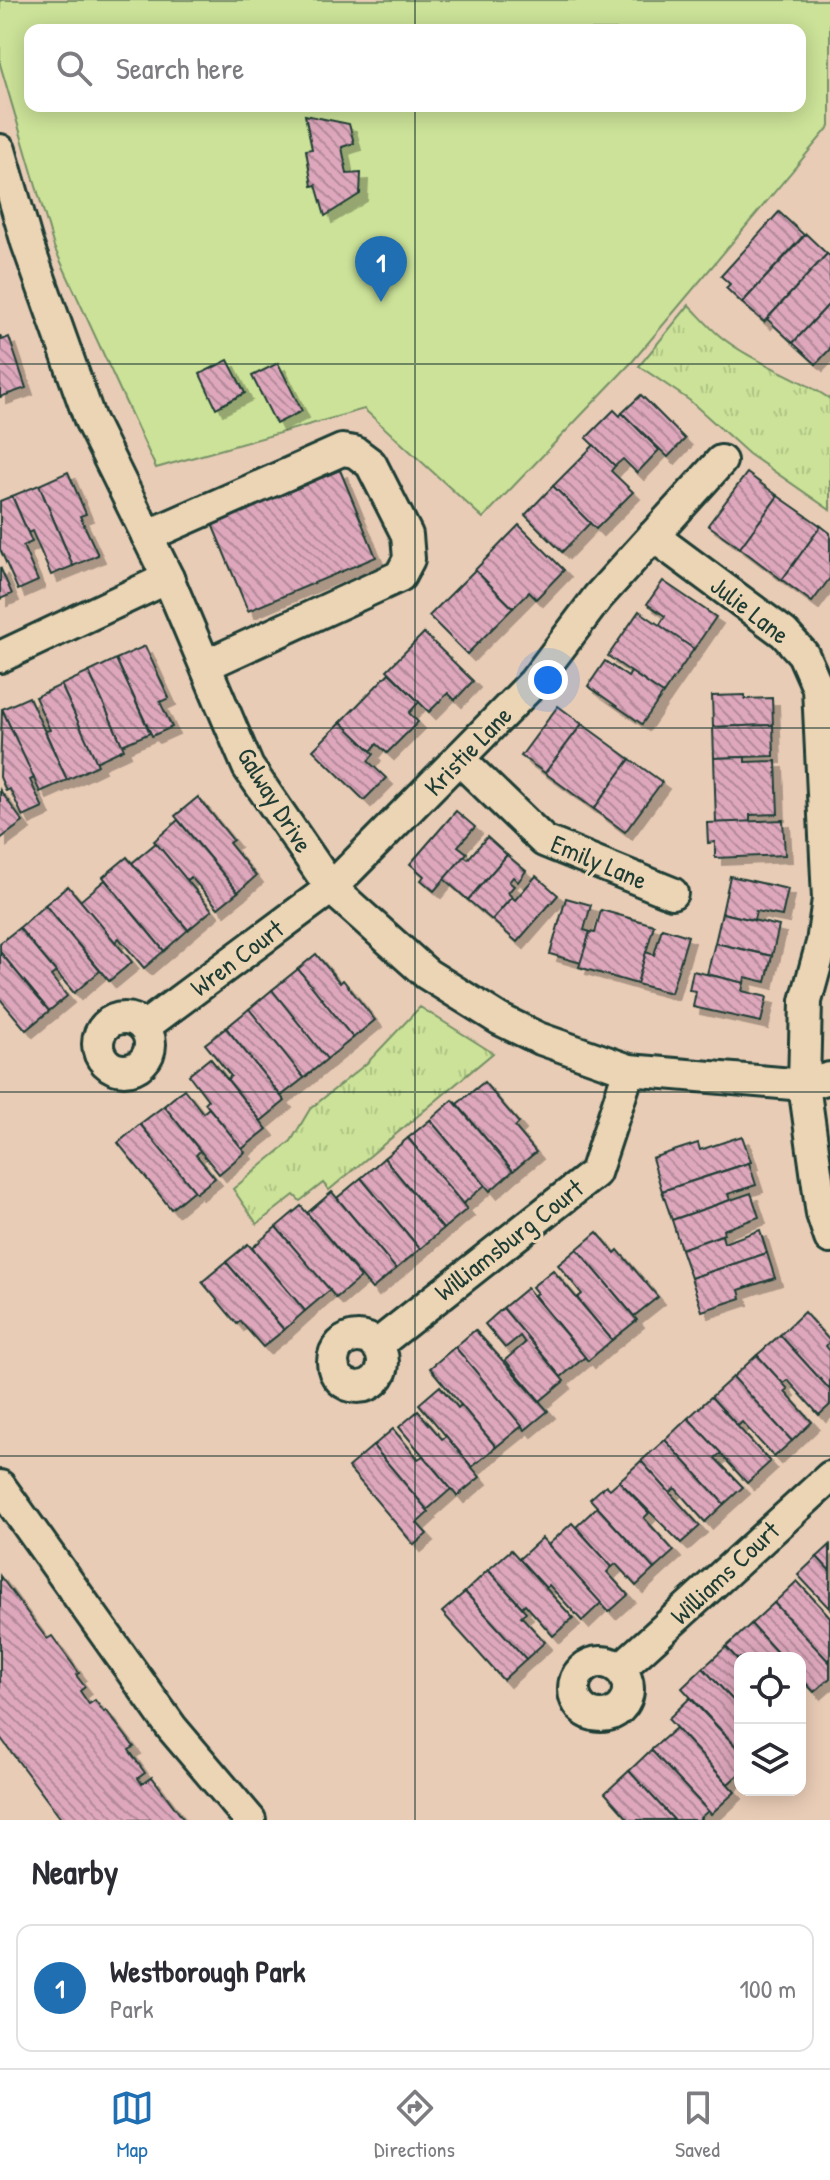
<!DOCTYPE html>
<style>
body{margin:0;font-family:"Patrick Hand",sans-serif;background:#f7f7f7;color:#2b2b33}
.controls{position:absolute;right:24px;bottom:24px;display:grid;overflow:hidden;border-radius:16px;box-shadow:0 4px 20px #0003}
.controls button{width:72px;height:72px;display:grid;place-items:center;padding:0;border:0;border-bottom:2px solid #e1e1e2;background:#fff;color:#2b2b33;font:40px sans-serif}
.you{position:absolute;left:548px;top:680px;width:28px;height:28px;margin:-20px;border:6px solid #fff;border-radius:50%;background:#1a73e8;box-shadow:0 0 0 12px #1a73e833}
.badge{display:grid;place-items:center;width:52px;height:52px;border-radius:50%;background:#1f6fb2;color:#fff;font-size:26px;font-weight:700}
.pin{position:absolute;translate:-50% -66px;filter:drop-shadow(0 2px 4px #0008)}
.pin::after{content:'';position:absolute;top:42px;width:28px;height:24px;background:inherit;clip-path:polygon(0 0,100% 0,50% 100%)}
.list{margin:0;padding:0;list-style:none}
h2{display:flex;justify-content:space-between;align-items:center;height:104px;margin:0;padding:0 32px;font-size:34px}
h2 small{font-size:26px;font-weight:400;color:#7c7c81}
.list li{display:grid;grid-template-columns:52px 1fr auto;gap:24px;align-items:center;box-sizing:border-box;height:128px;margin:0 16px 16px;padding:0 16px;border:2px solid #e1e1e2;border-radius:16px}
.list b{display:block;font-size:30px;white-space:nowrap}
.list p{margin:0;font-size:26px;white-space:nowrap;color:#7c7c81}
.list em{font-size:26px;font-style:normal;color:#7c7c81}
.icon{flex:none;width:44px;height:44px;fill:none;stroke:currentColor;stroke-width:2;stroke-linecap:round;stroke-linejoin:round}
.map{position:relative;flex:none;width:830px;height:1820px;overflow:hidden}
.search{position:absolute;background:#fff;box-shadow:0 4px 20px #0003;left:24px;right:24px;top:24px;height:88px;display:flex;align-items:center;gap:20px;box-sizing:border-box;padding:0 28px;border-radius:16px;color:#7c7c81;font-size:30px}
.sheet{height:248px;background:#fff}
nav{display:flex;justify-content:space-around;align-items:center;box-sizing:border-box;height:112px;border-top:2px solid #e1e1e2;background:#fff;font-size:22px;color:#7c7c81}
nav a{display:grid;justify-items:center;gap:4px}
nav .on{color:#1f6fb2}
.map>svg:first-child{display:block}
.grass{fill:url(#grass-tufts);stroke:#759066;stroke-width:2}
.park{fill:#cbe298;stroke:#759066;stroke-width:2;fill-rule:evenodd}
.building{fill:url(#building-back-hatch);stroke:#1f3d34;stroke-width:2;filter:url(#shadow)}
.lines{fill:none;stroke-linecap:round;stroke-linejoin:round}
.minor-casing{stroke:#1f3d34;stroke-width:36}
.minor{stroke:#ecd5b5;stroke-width:30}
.grid{fill:none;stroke:#1f3d34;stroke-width:2;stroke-opacity:0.55}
.labels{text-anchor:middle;stroke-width:6;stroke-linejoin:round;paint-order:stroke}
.street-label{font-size:26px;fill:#1f3d34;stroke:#ecd5b5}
</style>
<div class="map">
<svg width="830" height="1820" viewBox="0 0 830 1820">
<defs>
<pattern id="grass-tufts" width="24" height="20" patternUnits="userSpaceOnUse" patternTransform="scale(2)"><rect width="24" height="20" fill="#cbe298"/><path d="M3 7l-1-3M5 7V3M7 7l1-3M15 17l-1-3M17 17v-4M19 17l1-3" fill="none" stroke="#aec384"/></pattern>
<pattern id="building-back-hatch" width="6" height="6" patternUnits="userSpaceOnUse" patternTransform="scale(2)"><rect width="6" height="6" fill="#dea7bc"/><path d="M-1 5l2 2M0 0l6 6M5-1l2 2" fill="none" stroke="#b3899a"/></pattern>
<filter id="shadow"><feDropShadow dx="7" dy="7" stdDeviation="0" flood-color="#0004"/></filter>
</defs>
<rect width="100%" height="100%" fill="#e9ccb6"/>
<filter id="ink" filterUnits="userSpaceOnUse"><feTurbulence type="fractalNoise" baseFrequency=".0125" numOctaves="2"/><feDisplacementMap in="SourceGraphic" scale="16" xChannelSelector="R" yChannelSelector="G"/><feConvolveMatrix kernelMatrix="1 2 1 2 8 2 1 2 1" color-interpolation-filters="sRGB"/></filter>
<g filter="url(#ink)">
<g class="grass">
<path d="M689,305C699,315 709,327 720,336C753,363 796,375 830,399V510L749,454L689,400L639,366Z"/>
<path d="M420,1007L493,1053L329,1190L323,1183L300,1201L294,1195L257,1224L233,1189L291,1141L310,1109L367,1063Z"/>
</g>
<path class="park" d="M0,0H830V126L632,362L483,518L364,409L156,468L54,247L0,64ZM30,30H800V106H30Z"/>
<g class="building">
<path d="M305,115L349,124L354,143L342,147L347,174L361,173L360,194L325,216L316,185L312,186L306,150L312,149Z"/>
<path d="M779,212L804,235L742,303L726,288L730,284L721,276Z"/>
<path d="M806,234L827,254L764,322L742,303Z"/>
<path d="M827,254L830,256V303L793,343L767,319Z"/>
<path d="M830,303V349L816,364L793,343Z"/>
<path d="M0,335L2,340L9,337L26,388L0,397Z"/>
<path d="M228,360L245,393L216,408L200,374Z"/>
<path d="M278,363L302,411L276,424L252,376Z"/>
<path d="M641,395L685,439L668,457L622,413Z"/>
<path d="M614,410L620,416L622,413L659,450L637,473L623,459L615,466L586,438Z"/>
<path d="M594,445L615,466L611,471L633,492L596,529L553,486Z"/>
<path d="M340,470L376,557L248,611L212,524Z"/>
<path d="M68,472L86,514L80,516L98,555L73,566L39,485Z"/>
<path d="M747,473L778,496L740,548L708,525Z"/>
<path d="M39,485L73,566L51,575L32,531L28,533L12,496Z"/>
<path d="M553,486L590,523L562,552L525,515Z"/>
<path d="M12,496L32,542L23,546L38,581L18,590L0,549V501Z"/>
<path d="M778,496L821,526L782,580L740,548Z"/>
<path d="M519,525L564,570L536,599L529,592L513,608L475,570Z"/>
<path d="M821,526L830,533V578L812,602L782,580Z"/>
<path d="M0,567L12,594L0,599Z"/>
<path d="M475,570L513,608L467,654L429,616Z"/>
<path d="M663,581L716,617L694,649L659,626L665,616L647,604Z"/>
<path d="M639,611L694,649L663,694L608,656Z"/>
<path d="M424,633L473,681L455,700L448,693L429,712L387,670Z"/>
<path d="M145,646L169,698L160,702L172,727L152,736L116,659Z"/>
<path d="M116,659L150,733L122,745L89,672Z"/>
<path d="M605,661L628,677L631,672L663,694L642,724L588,686Z"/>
<path d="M89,672L124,749L96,762L61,685Z"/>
<path d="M389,673L419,702L409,713L418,722L387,753L377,744L371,751L341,722Z"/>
<path d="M61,685L98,765L67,780L45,731L50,730L35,697Z"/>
<path d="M745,695V699L772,698L773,725L713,727L712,696Z"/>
<path d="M29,697L67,780L40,792L2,709Z"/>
<path d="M558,706L582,724L545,773L521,756Z"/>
<path d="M2,709L34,778L30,780L43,808L23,817L10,789L6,791L0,777Z"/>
<path d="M341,722L374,754L368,761L386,778L364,800L313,750Z"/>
<path d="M582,724L630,759L594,809L545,773Z"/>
<path d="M773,725L774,756L714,758L713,727Z"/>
<path d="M745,757V762L776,761L778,814L750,815V822L716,823L714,758Z"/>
<path d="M630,759L662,782L625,832L594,809Z"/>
<path d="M0,790L23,822L0,839Z"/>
<path d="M198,797L233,840L229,843L256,876L238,892L175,816Z"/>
<path d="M456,811L475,827L458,846L467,853L434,891L421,880L424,876L410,864Z"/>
<path d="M178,820L238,892L218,908L191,877L187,881L154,841Z"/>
<path d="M783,820L785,855L715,858V842L708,843L707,823Z"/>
<path d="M487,837L507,855L468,900L444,879L464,856L468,859Z"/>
<path d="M156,843L212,910L188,930L132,863Z"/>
<path d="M507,855L526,871L518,882L513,877L509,882L514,886L508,893L512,897L492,920L468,900Z"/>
<path d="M127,857L188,930L164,951L103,877Z"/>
<path d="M536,876L558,895L517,942L492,920L512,897L515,900Z"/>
<path d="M730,876L788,889L782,916L756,911L754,920L722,913Z"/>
<path d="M105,880L164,951L144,968L119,938L115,942L80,901Z"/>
<path d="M68,886L132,962L109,981L45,905Z"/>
<path d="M566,898L591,905L584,930L590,932L581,963L550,954Z"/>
<path d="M45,905L100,971L74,993L19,928Z"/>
<path d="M601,910L654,925L637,984L579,967L590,932L595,933Z"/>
<path d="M722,913L779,926L772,956L715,943Z"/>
<path d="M19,928L56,972L51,976L67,996L49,1011L0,952V943Z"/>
<path d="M662,928L688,936L671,993L637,984L646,952L654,955Z"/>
<path d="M715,943L772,956L766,982L745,977L744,983L707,974Z"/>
<path d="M0,952L49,1011L26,1030L0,999Z"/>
<path d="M316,954L340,983L343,980L375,1020L353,1038L298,969Z"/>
<path d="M298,969L353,1038L327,1059L272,990Z"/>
<path d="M693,971L744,983L742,991L767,997L761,1022L693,1007L696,991L689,990Z"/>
<path d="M272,990L327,1059L304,1078L249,1009Z"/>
<path d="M249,1009L304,1078L281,1096L226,1028Z"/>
<path d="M226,1028L285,1101L261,1121L227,1079L231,1076L205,1044Z"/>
<path d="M210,1058L267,1129L242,1149L205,1103L208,1100L189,1075Z"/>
<path d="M484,1082L519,1123L515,1127L536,1152L513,1171L457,1104Z"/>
<path d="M184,1089L203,1113L209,1108L245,1152L219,1174L164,1106Z"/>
<path d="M453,1100L513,1171L490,1191L430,1120Z"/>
<path d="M164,1106L200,1151L196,1155L215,1178L196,1193L140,1124Z"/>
<path d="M430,1120L485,1185L463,1204L408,1138Z"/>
<path d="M140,1124L194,1190L171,1209L118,1143Z"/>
<path d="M742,1136L751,1162L662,1191L652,1158L698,1143L700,1150Z"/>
<path d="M408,1138L467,1209L443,1229L384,1158Z"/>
<path d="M384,1158L443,1229L420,1249L361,1178Z"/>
<path d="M749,1163L756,1185L728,1194L730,1200L672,1220L662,1191Z"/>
<path d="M361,1178L420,1249L396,1269L337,1198Z"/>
<path d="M332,1192L396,1269L372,1289L307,1213Z"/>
<path d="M751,1193L759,1217L723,1230L724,1234L681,1249L672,1220Z"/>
<path d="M301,1206L361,1277L336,1298L276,1227Z"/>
<path d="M276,1227L330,1290L305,1311L252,1248Z"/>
<path d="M760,1230L767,1253L691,1278L681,1249L722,1235L724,1243Z"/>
<path d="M597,1232L615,1253L618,1250L658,1297L634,1316L577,1249Z"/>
<path d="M248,1244L305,1311L284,1330L226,1262Z"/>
<path d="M577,1249L637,1320L612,1340L577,1298L582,1294L558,1265Z"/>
<path d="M767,1253L775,1278L739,1290L741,1298L702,1311L691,1278Z"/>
<path d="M226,1262L284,1330L263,1347L240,1321L237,1324L202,1282Z"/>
<path d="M553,1270L612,1340L588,1361L534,1295L537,1293L532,1287Z"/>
<path d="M527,1288L585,1357L561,1377L503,1308Z"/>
<path d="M503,1308L564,1381L540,1401L505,1360L525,1343L520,1336L505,1348L485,1324Z"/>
<path d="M804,1312L830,1341L826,1346L830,1351V1390L780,1335Z"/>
<path d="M475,1330L548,1411L525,1430L455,1347Z"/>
<path d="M780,1335L830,1390V1405L819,1415L788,1380L783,1384L757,1355Z"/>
<path d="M455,1347L522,1426L496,1447L430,1368Z"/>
<path d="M757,1355L788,1389L785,1392L812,1422L792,1441L733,1377Z"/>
<path d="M733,1377L792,1441L774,1457L742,1422L738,1426L711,1397Z"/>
<path d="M440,1386L458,1408L461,1405L496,1447L472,1467L419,1404Z"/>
<path d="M711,1397L770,1462L747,1483L688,1418Z"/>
<path d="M418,1411L442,1439L446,1436L480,1477L457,1496L399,1427Z"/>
<path d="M688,1418L721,1453L715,1458L743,1487L724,1504L665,1440Z"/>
<path d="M393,1429L418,1459L423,1456L451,1489L427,1510L373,1446Z"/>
<path d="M665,1440L724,1504L705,1522L675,1488L670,1493L641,1461Z"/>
<path d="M373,1446L429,1512L417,1523L427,1534L414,1545L348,1467Z"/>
<path d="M641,1461L700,1526L681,1543L619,1481Z"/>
<path d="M619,1481L649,1513L644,1518L674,1551L654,1569L590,1499L606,1485L610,1489Z"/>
<path d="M597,1507L654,1569L636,1586L616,1564L612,1567L576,1527Z"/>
<path d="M572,1523L612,1567L607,1572L628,1595L609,1612L548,1545Z"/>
<path d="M542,1538L601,1603L582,1621L549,1585L546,1588L519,1559Z"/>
<path d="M830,1545V1571L817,1557Z"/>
<path d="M511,1550L573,1618L553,1636L525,1604L522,1607L488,1570Z"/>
<path d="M817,1557L830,1571V1609L798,1575Z"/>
<path d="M488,1570L526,1612L521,1616L545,1642L526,1659L465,1592Z"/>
<path d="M0,1576L47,1639L52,1636L79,1673L76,1675L85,1687L80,1691L89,1704L95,1700L104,1712L106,1710L134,1747L129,1750L145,1773L138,1778L142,1784L152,1777L184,1820H62L0,1737Z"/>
<path d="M797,1581L830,1617V1663L774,1603Z"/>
<path d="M465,1592L526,1659L503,1680L442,1612Z"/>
<path d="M774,1603L830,1663V1678L814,1692L800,1677V1658H782L751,1624Z"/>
<path d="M751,1624L782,1658H740V1662L726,1647Z"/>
<path d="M726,1647L740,1662V1708L703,1668Z"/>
<path d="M703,1668L740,1708V1751L682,1688Z"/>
<path d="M690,1698L740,1751V1773L728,1784L668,1719Z"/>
<path d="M676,1728L735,1792L711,1814L651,1750Z"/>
<path d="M651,1750L708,1811L700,1818L702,1820H674L629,1771Z"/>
<path d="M629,1771L674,1820H629L605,1793Z"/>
</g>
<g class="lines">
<defs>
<g id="minor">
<path d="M0,150L27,243L90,420L168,578L248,767L331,888L427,974L499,1019L538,1038L629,1070L804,1085L830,1078"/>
<path d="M147,536L342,450L355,452L371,464L407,535L409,559L400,576L206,665"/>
<path d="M653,536L784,633L803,654L818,688L828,899L822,943L806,1001L804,1085L822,1214L830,1238"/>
<path d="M0,657L168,578"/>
<path d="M460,760L544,841L672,893"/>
<circle cx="124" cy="1044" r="26"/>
<path d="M144,1027L331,888L533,683L598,597L721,461"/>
<circle cx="358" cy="1362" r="25"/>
<path d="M377,1345L595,1173L629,1070"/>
<path d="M0,1486L172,1728L250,1820"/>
<circle cx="601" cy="1689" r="27"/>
<path d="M620,1669L830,1477"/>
</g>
</defs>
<use href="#minor" class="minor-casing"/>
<use href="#minor" class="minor"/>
</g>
</g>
<path class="grid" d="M415,0V30M415,106V1820M0,364H830M0,728H830M0,1092H830M0,1456H830"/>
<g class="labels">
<g class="street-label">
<text transform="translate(750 610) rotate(38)" y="9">Julie Lane</text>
<text transform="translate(468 751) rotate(-46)" y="9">Kristie Lane</text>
<text transform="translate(275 800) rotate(58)" y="9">Galway Drive</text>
<text transform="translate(599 862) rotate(23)" y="9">Emily Lane</text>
<text transform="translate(237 958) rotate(-37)" y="9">Wren Court</text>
<text transform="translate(509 1240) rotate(-38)" y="9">Williamsburg Court</text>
<text transform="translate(725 1573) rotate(-43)" y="9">Williams Court</text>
</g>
</g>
</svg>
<div class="controls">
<button><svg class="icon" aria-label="locate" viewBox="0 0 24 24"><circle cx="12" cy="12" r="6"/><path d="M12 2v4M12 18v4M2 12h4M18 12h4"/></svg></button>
<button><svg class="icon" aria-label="layers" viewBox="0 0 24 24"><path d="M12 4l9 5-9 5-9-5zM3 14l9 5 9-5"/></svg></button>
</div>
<div class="you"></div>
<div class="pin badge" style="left:381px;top:302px">1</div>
<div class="search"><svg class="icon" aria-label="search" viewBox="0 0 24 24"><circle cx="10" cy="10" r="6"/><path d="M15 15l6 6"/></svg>Search here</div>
</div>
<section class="sheet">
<h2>Nearby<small></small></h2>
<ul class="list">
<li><span class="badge">1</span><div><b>Westborough Park</b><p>Park</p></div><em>100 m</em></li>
</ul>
</section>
<nav>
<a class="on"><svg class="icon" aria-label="map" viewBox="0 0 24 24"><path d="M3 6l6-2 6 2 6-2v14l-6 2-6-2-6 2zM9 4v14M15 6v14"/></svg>Map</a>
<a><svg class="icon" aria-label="directions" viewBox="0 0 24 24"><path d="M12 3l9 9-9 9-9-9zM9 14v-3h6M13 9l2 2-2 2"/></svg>Directions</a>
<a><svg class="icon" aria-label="saved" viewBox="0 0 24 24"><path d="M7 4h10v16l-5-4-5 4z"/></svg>Saved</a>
</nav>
